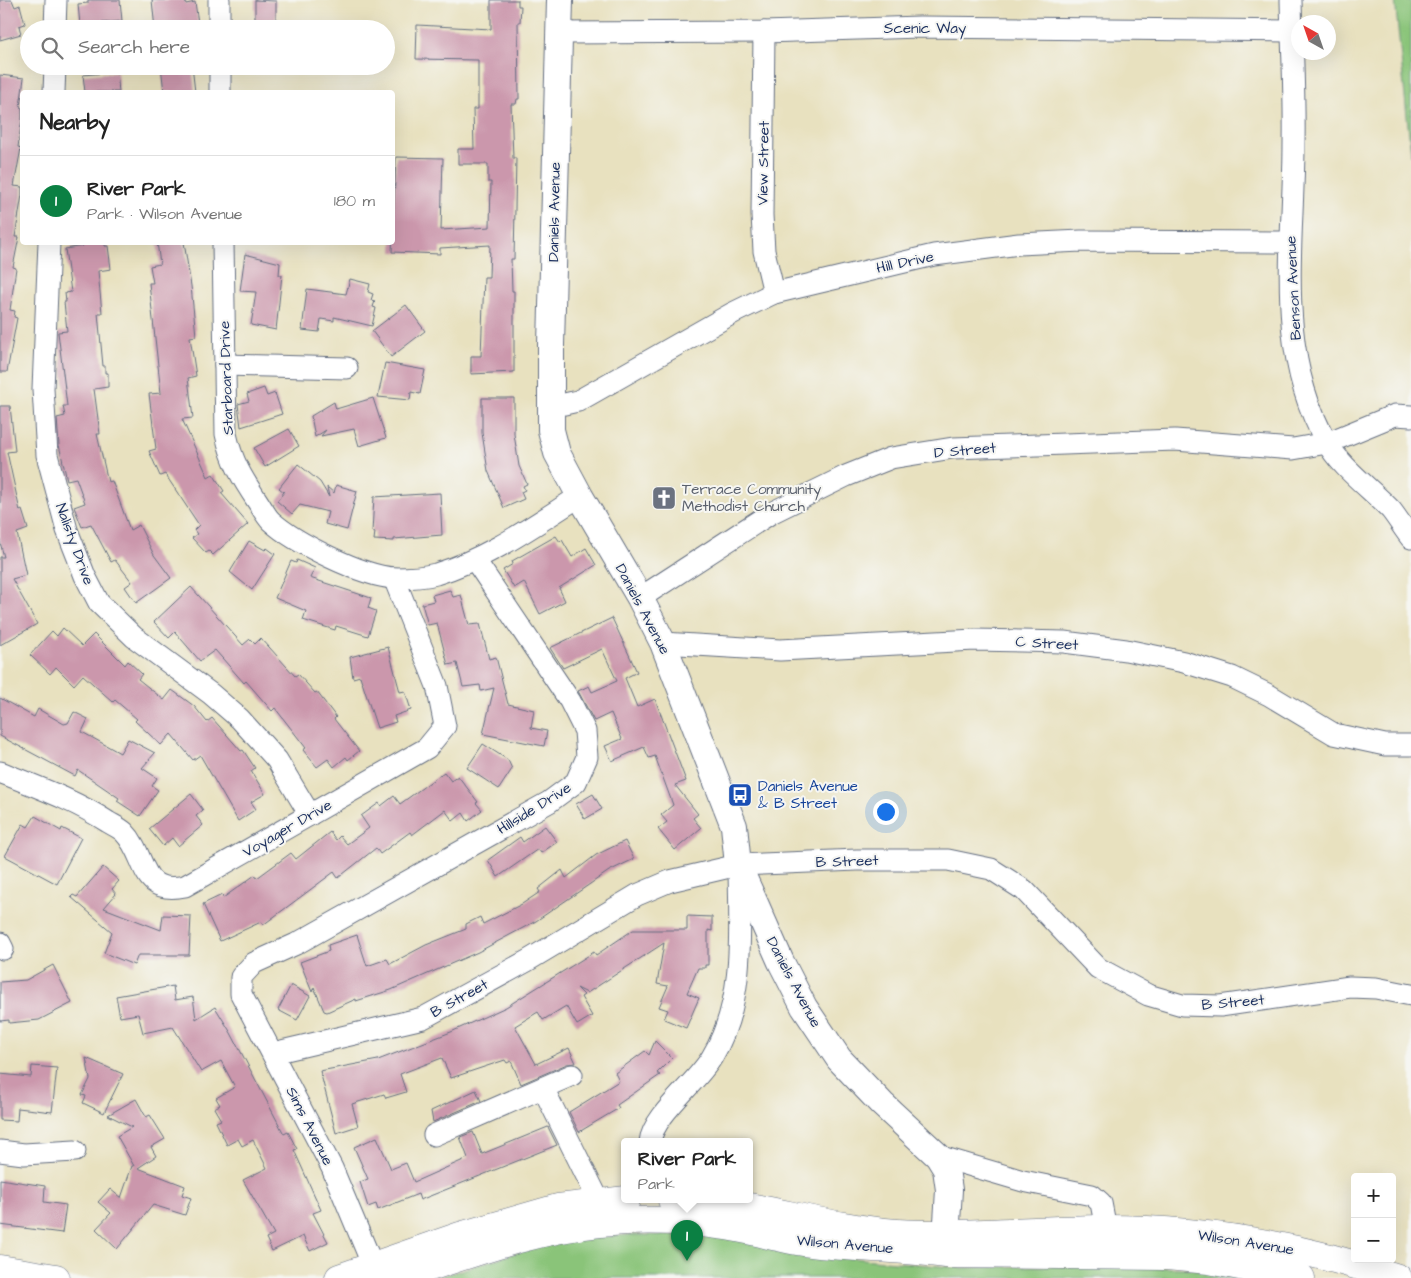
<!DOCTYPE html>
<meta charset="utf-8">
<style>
body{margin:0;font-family:"Architects Daughter",sans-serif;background:#f2f2f2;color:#222}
.controls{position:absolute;right:15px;bottom:15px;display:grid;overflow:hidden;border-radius:5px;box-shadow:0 5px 20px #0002}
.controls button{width:45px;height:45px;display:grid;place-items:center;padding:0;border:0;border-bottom:1px solid #e0e0e0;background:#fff;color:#222;font:25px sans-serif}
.compass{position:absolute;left:1291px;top:15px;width:45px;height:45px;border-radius:50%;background:#fff;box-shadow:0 5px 20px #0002;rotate:320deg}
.you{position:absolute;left:885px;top:811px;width:18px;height:18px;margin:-12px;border:4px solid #fff;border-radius:50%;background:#1a73e8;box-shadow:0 0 0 8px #1a73e833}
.badge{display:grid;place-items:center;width:32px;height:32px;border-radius:50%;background:#0b8043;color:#fff;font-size:16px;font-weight:700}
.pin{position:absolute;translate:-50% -41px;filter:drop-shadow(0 1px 2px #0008)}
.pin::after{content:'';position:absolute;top:26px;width:18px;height:15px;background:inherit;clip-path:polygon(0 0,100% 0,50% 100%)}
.popup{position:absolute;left:621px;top:1138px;width:132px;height:65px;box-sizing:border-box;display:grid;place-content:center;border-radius:5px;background:#fff;filter:drop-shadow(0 1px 4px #0005);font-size:16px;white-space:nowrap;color:#767676}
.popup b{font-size:19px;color:#222}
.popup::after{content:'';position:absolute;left:50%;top:100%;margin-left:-10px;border:10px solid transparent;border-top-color:#fff}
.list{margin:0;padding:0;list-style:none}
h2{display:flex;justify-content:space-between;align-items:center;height:65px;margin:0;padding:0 20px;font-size:21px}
h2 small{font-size:16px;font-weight:400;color:#767676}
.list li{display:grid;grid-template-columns:32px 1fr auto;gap:15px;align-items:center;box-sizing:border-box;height:90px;padding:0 20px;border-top:1px solid #e0e0e0}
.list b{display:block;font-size:19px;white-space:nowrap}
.list p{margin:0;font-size:16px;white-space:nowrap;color:#767676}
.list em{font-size:16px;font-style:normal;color:#767676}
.icon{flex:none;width:28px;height:28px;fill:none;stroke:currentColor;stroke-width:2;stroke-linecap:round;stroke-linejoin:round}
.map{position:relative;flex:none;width:1411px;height:1278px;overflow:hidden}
.search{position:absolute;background:#fff;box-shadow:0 5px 20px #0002;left:20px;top:20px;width:375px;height:55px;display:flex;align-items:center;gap:12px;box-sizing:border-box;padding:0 18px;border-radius:28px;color:#767676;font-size:19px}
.panel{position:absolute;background:#fff;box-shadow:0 5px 20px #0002;left:20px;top:90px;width:375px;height:155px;border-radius:5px}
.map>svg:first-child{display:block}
.green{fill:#8ac479;stroke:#527a6c}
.building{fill:#cb97ac}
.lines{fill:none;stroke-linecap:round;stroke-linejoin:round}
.minor-casing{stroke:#636d80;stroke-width:23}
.tertiary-casing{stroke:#636d80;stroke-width:28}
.secondary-casing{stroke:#636d80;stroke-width:29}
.minor{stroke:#fff;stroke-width:21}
.tertiary{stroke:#fff;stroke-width:26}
.secondary{stroke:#fff;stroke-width:28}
.labels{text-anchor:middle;stroke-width:4;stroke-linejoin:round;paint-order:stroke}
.street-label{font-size:15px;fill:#1b2f5e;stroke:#f6f6f2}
.worship-label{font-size:15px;fill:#5b616d;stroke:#f6f6f2;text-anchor:start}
.transit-label{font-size:15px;fill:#164399;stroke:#f6f6f2;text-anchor:start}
</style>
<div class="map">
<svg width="1411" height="1278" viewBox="0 0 1411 1278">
<rect width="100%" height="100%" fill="#f6f6f2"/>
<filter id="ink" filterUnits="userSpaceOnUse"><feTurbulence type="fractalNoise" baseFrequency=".02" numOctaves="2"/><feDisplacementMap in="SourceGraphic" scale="10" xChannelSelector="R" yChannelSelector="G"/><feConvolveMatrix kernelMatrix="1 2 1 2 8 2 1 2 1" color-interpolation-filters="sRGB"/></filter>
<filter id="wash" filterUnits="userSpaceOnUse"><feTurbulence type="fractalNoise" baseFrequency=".0096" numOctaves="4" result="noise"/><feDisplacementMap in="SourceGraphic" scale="20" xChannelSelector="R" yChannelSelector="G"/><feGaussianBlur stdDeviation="1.12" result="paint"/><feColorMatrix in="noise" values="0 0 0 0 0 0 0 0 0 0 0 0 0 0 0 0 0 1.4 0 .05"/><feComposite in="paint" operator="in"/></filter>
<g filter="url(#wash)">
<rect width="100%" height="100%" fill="#e8e1bf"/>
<g class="green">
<path d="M1395,0H1411V155Z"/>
<path d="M627,1235H723L830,1256L961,1268L1031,1266L1190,1268L1248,1278H436L553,1241Z"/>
</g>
<g id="blocks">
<g class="building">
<path d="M0,0H12L15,7L20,5L25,24L19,26L21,34L0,40Z"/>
<path d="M88,0H120L122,21L80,25L78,4L88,3Z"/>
<path d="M152,0H185L186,4L195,2L198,23L155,29Z"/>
<path d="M255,0L276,1V29H255Z"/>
<path d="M491,0H518V6H521L520,22H518L519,99H517L516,104H511L513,158H516L514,259H511L512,291H514V372L471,374V356H481L484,277H489L490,245L440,248V254L392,252L396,157L443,158L441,230L490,227L491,182H488V164H458V149H474L473,109H478V60L416,59L417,25L491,29Z"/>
<path d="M161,66H192L195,92H164Z"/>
<path d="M117,72L119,92H85L83,75Z"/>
<path d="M0,75L24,78L20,107L22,108V119L18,147L21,148L14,186L22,187V195L15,237H19L13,267L16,268L10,310L15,311L14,317L17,318L7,372H0Z"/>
<path d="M83,242H105V246H108L111,269L98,271L102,313H98L103,366H105V373H108V387L94,389L100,434H97L108,482L112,481L130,530L139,525L154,555L171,578L136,603L125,587L132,582L115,560L111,562L91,524L82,527L74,507L85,503L76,478L67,480L59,445L57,418L65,416L63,406H67L58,332L67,331L64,302H66L65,293L71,292L65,249L83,246Z"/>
<path d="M157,242H184L191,286L196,336L190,337L196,376L188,378L193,418L182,419L208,477L213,474L224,491L221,493L248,524L213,555L209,551L206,553L192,538L197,534L194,530L199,525L165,474L160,476L149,451L156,449L149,394L161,393L149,283H153L150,266L160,264Z"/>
<path d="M245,254L280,263L279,275H282L276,330L251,325L256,292L240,291Z"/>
<path d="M350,279L370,284L368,292L373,294L371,300L375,301L373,307L376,308L372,326L334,317V321L321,319L319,332L302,330L307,289L346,294Z"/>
<path d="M406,305L425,331L391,357L372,331Z"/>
<path d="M385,363L425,370L420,394L411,392L410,400L378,397Z"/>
<path d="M264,388L267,396L275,393L282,414L241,427L238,404L249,401L247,394Z"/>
<path d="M373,398L386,438L359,446L354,429L321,436L326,430L315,437L311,416L334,402L336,409Z"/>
<path d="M482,398H514V434L519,466L527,484L523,486L525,490L521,492L524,499L504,508L488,471L482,433Z"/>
<path d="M0,406H10L15,451L7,452L20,511L22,510L28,529L17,533L26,575L12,579L37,624L0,645V557H4L0,542Z"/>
<path d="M289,429L299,446L265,467L254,448Z"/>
<path d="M298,464L320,482L329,497L327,487L334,493L336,485L357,491L347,530L325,524L328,512L300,505L292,514L277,501L284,492L279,488Z"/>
<path d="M440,493L442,535L394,539V541L374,540L375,532H372L374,497Z"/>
<path d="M556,536L560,542L562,540L572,557L586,548L596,565L559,588L565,601L540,614L524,582L514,588L503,570L513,564L512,561Z"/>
<path d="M249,541L265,550L267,548L275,554L252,590L230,572Z"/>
<path d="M297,560L315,568L310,578L371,598L368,608L376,611L368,636L336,626L335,630L303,620L306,611L275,598L291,561L296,563Z"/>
<path d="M191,587L243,645L250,639L255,644L261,638L295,676L298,674L315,693L317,692L336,717L334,719L359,751L348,760L346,757L334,767L328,759L317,767L303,750L306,748L275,708L272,711L246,681L244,683L215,650L200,661L175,632L169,638L154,622Z"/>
<path d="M450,590L453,597L461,595L469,625L480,624L489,659L496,657L508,704L534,710L531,728L547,731L544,746L483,734L494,688L481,691L480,685L463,687L457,663L448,665L437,623L428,625L422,604L434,601L432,595Z"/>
<path d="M612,618L637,672L625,678L637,707L655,699L686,781L675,785L698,814L693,818L701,828L675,850L658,829L667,822L661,815L673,805L655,756L649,758L644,747L612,761L605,746L622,739L611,713L594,721L578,691L589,686L592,692L617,681L602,649L563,668L550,648Z"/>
<path d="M63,628L82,646L94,634L125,665L128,661L142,674L138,679L164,700L172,690L194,706L207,722L212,718L241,751L243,750L255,768L251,771L265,794L251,802L256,809L238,821L200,755L193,760L171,734L161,745L135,721L137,719L115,700L113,702L83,675L74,685L56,667L50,674L30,655L52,631L57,636Z"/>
<path d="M388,647L400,692L405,691L411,710L394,716L396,722L377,728L360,676L353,678L350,657Z"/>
<path d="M0,698L34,717L38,709L64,724L68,723L74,712L88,719L82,732L120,753L128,739L155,753L142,768L157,778L152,786L158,790L140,816L117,801L119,798L78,770L75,776L0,736Z"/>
<path d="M483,744L508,760L512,769L499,789L467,768Z"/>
<path d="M444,772L451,781L458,776L478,802L476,803L482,810L468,821L463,813L453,821L445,810L412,835L410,832L380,854L376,848L338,878L334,872L263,925L261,922L220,941L203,904L222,895L223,898L255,875L257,878L291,853L296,859L330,832L336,840L340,836L347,844L369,828L361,816L379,803L381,806L394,796L400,804Z"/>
<path d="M191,794L203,810L196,816L203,825L178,846L172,838L163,846L149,829Z"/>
<path d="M593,794L602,809L585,819L576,804Z"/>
<path d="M35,816L61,831L62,828L81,838L57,884L5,856L23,824L28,827Z"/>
<path d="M545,826L557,842L541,853L538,849L498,877L488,860L520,837L523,842Z"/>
<path d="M625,841L634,859L609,871L536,921L478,952L391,990L356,1001V999L327,1012L324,1011L314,987L312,992L300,962L329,951L328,945L357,935L367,966L387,959L390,964L426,945L466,929V924L480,917L483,924L522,904L540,892L538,889L562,870L566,878L596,855Z"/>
<path d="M103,867L119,881L112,889L116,894L104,908L161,930L163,915L191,916L189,955H138L134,965L104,953L112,932L71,897L73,895L77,897Z"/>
<path d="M687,916L712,917V931L708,930V965H705V968H698L687,993L699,998L686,1028L664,1019L668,1010L659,1007L668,986L657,984L664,943L587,993L577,988L584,995L581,997L592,1016L577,1025L566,1006L543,1020L538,1012L515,1026L536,1064L569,1048L576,1063L567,1064L521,1084L511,1061L507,1063L505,1060L451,1078L442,1058L400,1074L406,1092L386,1098L384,1094L352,1104L358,1126L336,1133L320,1071L378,1060L451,1032L506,1007L594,952L596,955L633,930H687Z"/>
<path d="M53,965L72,1003L39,1020L9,1023V1020L0,1021V982L26,980Z"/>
<path d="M291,985L310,996L297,1020L278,1010Z"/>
<path d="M173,986L175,1000L193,997L196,1019L215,1007L231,1033L284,1134L288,1132L297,1149L294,1150L321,1210L313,1213L328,1242L310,1251L303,1236L272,1251L266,1238L274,1234L243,1180L267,1168L253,1140L242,1146L238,1139L227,1145L216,1122L221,1120L214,1108L220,1105L216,1098L235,1087L221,1061L201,1072L173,1027L143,1033L138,1014L120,1017L116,996Z"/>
<path d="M655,1041L672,1058L657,1073L660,1075L617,1105L619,1108L579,1132L569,1112L619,1081L615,1073L645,1051L649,1055Z"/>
<path d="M86,1058L123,1074L104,1113L83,1103L86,1096L82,1095L90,1079Z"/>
<path d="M32,1066L57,1068L52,1112L18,1108L17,1121L0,1120V1074L31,1077Z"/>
<path d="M476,1090L481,1101L433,1122L431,1111Z"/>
<path d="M136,1099L146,1117L150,1115L165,1139L151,1147L156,1156L138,1168L185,1186L182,1195L191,1198L185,1215L153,1205L117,1249L96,1229L111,1213L98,1202L110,1189L121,1198L132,1166H134L117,1136L132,1127L108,1115Z"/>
<path d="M548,1127L557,1145L420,1200L418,1194L378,1210L376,1204L368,1207L360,1182L368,1179L354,1147L377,1137L391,1169L406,1163L414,1182L468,1158L460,1137L473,1132L482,1154Z"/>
<path d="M0,1179L45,1186L44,1202L66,1205L62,1233L0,1225Z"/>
</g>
</g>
</g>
<g filter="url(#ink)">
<use href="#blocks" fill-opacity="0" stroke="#636d80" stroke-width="1"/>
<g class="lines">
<defs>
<g id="minor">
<path d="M219,0V29"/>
<path d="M1291,0C1292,48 1295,96 1294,144C1294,243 1274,351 1326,441C1341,468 1370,488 1391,510C1398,519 1404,529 1411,538"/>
<path d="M55,29L56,0"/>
<path d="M764,32L762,215L764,251L774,293"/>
<path d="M559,33L764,32L920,27L1291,31"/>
<path d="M220,66V92"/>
<path d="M54,92L55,66"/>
<path d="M49,242L43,389L47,455L67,530L85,576L99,603L134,637L211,694L240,719L277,760L310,815"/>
<path d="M223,242L226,434C232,462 242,478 258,502C262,508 266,516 271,521C295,543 362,576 394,578C406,578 425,577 436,574C489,558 534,525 580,496"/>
<path d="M225,365L347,368"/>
<path d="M551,407L578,401L733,313L774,293L934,255L1019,244L1081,241L1290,242"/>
<path d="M640,598L771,513L846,476L891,458L953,448L1175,440L1293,449L1327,443L1395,415L1411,416"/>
<path d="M663,643L780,650L975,640L1064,642L1126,650L1184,662L1232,677L1269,695L1334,734L1385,745H1411"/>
<path d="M0,772C37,787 74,800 108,822C113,825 120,828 124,832C148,856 138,896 185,886L427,748L445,726L437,686L394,578"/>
<path d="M0,943L3,949"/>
<path d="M273,1053L423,1018L527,961L637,895L670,881L738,865L857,860H948L991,869L1024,890L1098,968L1148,995L1182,1005L1220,1006L1350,987L1376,988L1411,995"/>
<path d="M543,1088L599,1201"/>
<path d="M434,1135L572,1075"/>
<path d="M650,1142C653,1115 697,1083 712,1057C745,1002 740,933 739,871"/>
<path d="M0,1151L24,1154L75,1151"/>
<path d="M938,1156L1023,1181L1092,1195L1101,1203L1106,1229"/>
<path d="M378,1278L332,1168L241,994V977L254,963L296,944L549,802L576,782L587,757L585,731L570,701L475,560"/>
</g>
<path id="tertiary" d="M560,0L551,345V430L557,453L580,496L640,598L663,643L734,826L738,865L781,962L804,1007L839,1059L882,1104L938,1156L946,1169L949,1190L945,1254"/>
<g id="secondary">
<path d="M672,1200C692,1201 713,1201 733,1204C787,1213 841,1229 897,1233C966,1237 1035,1229 1104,1229C1204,1229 1303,1246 1398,1278"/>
<path d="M0,1269L56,1278"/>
<path d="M339,1278L460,1236L558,1208L626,1200"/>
<path d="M396,1278C462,1257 531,1230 600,1223C641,1219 684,1220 725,1226C753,1230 781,1239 810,1243C855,1249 900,1247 945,1254L1167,1256L1209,1260L1301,1278"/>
</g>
</defs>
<use href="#minor" class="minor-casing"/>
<use href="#tertiary" class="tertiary-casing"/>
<use href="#secondary" class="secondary-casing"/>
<use href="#minor" class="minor"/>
<use href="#tertiary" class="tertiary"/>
<use href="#secondary" class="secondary"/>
</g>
</g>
<defs>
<symbol id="church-square" viewBox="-11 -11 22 22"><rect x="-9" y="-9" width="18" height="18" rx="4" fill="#6b7280" stroke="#f6f6f2"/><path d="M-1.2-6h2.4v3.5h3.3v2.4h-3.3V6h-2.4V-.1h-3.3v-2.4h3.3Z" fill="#fff"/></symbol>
<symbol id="bus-square" viewBox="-11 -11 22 22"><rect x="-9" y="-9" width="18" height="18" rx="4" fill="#1a4fb4" stroke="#f6f6f2"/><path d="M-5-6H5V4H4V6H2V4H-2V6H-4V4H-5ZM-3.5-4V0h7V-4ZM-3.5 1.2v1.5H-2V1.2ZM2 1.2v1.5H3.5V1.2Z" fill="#fff"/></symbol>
</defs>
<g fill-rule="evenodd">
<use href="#church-square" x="650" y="484" width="28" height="28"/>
<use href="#bus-square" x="726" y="781" width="28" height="28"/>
</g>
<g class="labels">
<g class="street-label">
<text x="925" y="33">Scenic Way</text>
<text transform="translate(763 163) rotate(-89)" y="5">View Street</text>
<text transform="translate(554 212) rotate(-89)" y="5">Daniels Avenue</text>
<text transform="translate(905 262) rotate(-12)" y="5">Hill Drive</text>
<text transform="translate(1293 288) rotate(-93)" y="5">Benson Avenue</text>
<text transform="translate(226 378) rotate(-92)" y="5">Starboard Drive</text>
<text transform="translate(965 450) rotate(-5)" y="5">D Street</text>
<text transform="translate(75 544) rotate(70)" y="5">Nalisty Drive</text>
<text transform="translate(643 609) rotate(62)" y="5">Daniels Avenue</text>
<text transform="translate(1047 643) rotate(3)" y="5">C Street</text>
<text transform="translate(534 808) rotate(-32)" y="5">Hillside Drive</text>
<text transform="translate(287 828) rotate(-30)" y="5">Voyager Drive</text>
<text transform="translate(847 861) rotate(-2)" y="5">B Street</text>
<text transform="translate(794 982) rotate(62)" y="5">Daniels Avenue</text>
<text transform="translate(459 998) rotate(-29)" y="5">B Street</text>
<text transform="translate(1233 1002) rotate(-5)" y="5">B Street</text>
<text transform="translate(310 1126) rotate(63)" y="5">Sims Avenue</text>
<text transform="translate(1246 1242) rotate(9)" y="5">Wilson Avenue</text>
<text transform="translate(845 1244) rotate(5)" y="5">Wilson Avenue</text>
</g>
<g class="worship-label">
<text x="682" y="494">Terrace Community<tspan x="682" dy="17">Methodist Church</tspan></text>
</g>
<g class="transit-label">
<text x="758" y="791">Daniels Avenue<tspan x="758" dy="17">&amp; B Street</tspan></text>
</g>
</g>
</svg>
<div class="controls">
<button>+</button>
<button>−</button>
</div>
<svg class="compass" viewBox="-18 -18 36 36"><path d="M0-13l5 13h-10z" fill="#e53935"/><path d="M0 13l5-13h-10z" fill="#767676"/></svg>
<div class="you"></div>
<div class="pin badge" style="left:687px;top:1261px">1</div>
<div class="popup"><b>River Park</b>Park</div>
<div class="search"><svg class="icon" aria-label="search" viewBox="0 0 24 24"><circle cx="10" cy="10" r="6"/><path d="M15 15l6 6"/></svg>Search here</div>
<section class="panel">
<h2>Nearby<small></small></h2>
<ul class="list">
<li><span class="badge">1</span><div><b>River Park</b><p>Park · Wilson Avenue</p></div><em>180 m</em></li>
</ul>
</section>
</div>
